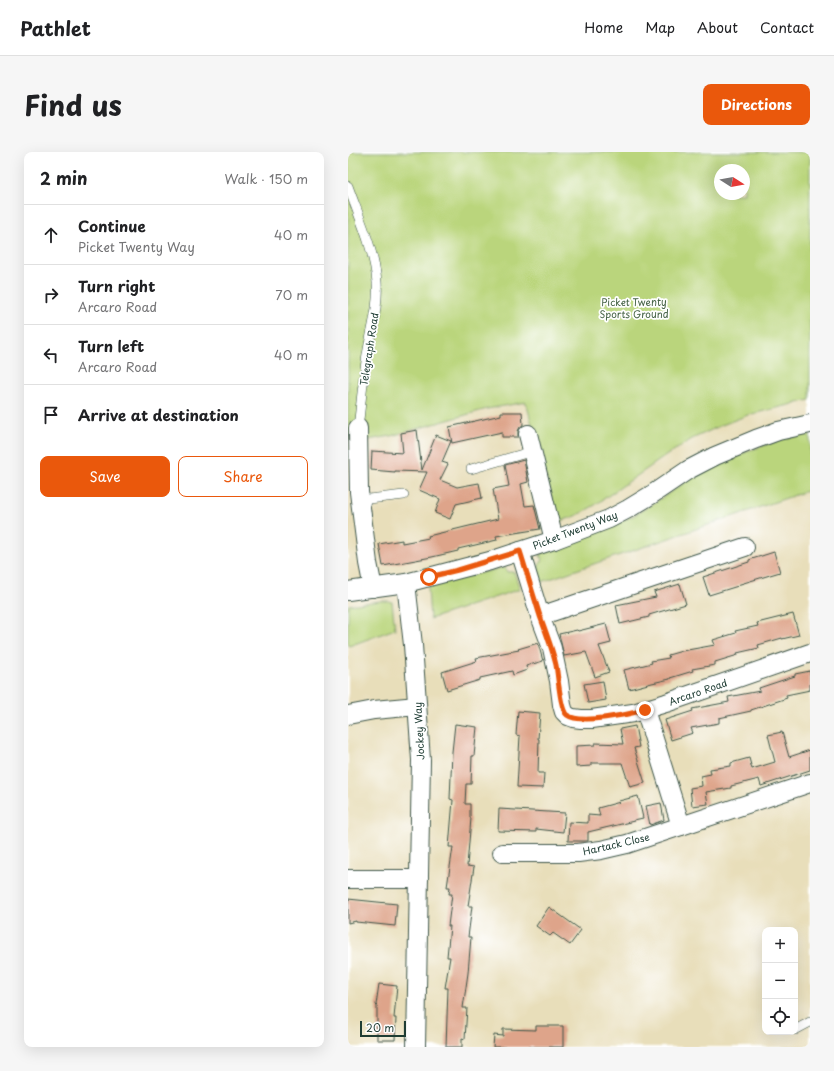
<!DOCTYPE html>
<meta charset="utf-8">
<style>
body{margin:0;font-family:"Playpen Sans",sans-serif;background:#f6f6f6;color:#202124}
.controls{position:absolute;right:12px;bottom:12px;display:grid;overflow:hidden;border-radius:8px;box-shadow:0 4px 16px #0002}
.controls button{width:36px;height:36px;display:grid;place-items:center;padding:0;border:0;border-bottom:1px solid #e0e0e0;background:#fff;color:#202124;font:20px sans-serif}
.compass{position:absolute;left:366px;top:12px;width:36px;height:36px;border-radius:50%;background:#fff;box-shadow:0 4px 16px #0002;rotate:101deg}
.scale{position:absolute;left:12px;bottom:10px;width:46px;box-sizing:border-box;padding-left:4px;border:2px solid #1f3d34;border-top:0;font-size:11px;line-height:14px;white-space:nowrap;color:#1f3d34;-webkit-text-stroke:3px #fff;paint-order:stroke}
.stop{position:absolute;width:12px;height:12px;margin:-9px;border:3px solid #ea580c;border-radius:50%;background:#fff}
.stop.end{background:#ea580c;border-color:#fff;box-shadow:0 1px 4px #0008}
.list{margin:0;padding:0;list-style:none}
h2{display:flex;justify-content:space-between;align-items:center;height:52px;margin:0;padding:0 16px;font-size:17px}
h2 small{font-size:13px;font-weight:400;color:#757577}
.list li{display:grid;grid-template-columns:26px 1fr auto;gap:12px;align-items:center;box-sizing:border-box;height:60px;padding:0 16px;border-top:1px solid #e0e0e0}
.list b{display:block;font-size:15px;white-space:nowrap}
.list p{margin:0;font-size:13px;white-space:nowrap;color:#757577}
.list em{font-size:13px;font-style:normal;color:#757577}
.actions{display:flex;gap:8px;padding:12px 16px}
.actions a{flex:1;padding:9px 0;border:1px solid #ea580c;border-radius:8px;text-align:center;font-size:14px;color:#ea580c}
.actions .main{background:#ea580c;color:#fff}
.icon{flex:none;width:22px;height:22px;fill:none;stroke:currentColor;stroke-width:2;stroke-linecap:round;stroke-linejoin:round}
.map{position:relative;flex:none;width:462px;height:895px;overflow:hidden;border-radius:8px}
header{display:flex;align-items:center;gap:24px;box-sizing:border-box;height:56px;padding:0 20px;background:#fff;border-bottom:1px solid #e0e0e0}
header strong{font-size:19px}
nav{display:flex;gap:22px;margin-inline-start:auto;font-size:14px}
.intro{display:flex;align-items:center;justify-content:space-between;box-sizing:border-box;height:96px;padding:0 24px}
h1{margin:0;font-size:28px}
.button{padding:10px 18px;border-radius:8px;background:#ea580c;color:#fff;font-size:14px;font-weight:700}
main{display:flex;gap:24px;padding:0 24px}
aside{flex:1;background:#fff;border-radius:8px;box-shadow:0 4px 16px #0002}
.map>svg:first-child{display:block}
.green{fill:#bad57b;stroke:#6c8958;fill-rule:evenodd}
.building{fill:#dea48a}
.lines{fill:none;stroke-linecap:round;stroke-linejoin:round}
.service-casing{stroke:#3d5548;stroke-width:10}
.minor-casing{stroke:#3d5548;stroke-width:20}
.service{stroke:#fff;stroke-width:9}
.minor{stroke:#fff;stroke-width:18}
.route{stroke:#ea580c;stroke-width:5}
.labels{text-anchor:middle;stroke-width:3.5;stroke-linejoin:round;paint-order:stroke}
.park-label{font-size:10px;fill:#466346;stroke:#fff}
.street-label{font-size:10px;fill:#1f3d34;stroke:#fff}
</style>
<header>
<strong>Pathlet</strong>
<nav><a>Home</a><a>Map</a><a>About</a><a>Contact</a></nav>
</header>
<div class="intro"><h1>Find us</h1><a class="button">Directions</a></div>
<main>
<aside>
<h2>2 min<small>Walk · 150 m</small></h2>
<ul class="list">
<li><svg class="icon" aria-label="ahead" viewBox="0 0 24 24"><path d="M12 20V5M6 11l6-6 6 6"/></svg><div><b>Continue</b><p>Picket Twenty Way</p></div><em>40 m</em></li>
<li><svg class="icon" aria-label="right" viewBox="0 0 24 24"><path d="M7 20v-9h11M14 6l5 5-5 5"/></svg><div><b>Turn right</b><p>Arcaro Road</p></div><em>70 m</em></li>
<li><svg class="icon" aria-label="left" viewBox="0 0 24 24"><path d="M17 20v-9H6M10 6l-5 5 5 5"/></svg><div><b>Turn left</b><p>Arcaro Road</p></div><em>40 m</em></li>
<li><svg class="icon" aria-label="arrive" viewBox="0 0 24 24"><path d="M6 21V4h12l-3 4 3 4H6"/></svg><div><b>Arrive at destination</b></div></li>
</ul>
<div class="actions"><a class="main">Save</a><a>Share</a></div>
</aside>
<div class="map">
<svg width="462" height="895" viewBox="0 0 462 895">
<rect width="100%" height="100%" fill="#fff"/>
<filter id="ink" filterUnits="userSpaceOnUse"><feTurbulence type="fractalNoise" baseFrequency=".025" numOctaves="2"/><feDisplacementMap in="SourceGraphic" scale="8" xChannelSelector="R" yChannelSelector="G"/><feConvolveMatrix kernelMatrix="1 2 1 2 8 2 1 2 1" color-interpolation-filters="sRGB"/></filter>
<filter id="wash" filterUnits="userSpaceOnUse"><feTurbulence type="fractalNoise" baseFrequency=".012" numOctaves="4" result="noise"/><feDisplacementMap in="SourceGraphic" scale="16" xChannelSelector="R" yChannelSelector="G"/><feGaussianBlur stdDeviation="0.9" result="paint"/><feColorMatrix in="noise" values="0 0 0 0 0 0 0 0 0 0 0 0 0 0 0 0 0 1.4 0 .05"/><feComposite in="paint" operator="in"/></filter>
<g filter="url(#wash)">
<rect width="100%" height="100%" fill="#e8deba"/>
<g class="green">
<path d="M0,0H462V248L400,263L374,273L344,287L319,303L247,353L228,364L210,370L178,250L139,257L43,284L20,288L0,282ZM372,18H396V42H372Z"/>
<path d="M462,282V338L193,430C191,422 188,415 194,409L192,402L285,364L303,353L342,327L363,316L400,299L435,287Z"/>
<path d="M157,415L159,420H166L172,437L82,467L80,436L81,434Z"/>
<path d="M33,449H40L44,450L47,477L1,494L0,491V453Z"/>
</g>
<g id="blocks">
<g class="building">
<path d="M153,260H174L175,273L172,275L170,279V285H154V280L104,291L101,275L153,263Z"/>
<path d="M69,278L74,318L88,283L103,289L94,310L100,312L92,328L109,335L131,331L134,346L108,352L102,367L87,361L92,347L71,338L79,320L47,319V320L23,318L24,299L55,301L53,281Z"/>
<path d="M176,308L180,330L173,332L177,354L186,353L192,377L148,384L149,388L110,397V399L84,405L35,414L31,392L54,388V391L81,386L80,384L150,367L145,337L161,334L157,313Z"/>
<path d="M426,400L432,420L389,433L390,434L361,443L355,425L401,410V408Z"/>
<path d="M332,432L338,452L301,463V465L272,472L268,453L308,445L306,440Z"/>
<path d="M445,462L451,483L434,487V486L410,493L411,496L389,501L390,503L367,510V513L344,517L345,519L322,526V527L304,531L281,537L276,518L304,511L303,509L321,506L320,503L334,499L367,493L365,488L388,481L387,479L410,474L409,471Z"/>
<path d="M258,472L263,491L251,494L261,520L247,525L238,500L216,504L211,482L229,478L230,479Z"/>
<path d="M190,491L195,509L178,514L179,518L165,523L164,519L132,526V528L99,538L94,520L129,509L128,506L171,498L170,497Z"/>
<path d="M462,519V538L438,543L439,546L403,558V559L371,566V571L343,576L345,581L323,588L317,568L345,559L344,557L381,550L380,545L412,539L411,536L447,524V522Z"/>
<path d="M255,529L258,548L240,551L236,532Z"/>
<path d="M170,559L192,561L190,587H191L190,621H196L195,636L169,635L172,584L168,583Z"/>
<path d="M107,572L129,575L126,604H124L123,632H118L117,652H122V666H123L119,714L126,715L120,754H124L120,785H123L120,821L115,856H119L117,887L114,886V895H98L100,836H97L102,805H99L102,774H100L104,742H101L102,735H99L105,695H101L105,648L102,647L104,600Z"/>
<path d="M287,574L291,595L286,596L297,631L282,635L274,611H243V614L228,615V594L247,593V591L275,592L272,577Z"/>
<path d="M434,580L441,605L462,598V618L413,634L411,627L383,634V636L358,640L360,652L344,654L342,636L354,634L353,624L363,622L362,617L383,614V611L401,606L404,617L427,610L420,583Z"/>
<path d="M290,644L295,666L286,668V669L240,680V689H220L221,670L240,671V663L252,664L250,656L272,650L271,649Z"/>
<path d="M313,651L316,668L302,673L298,654Z"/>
<path d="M151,657L217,661L215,680L188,677V680L150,679Z"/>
<path d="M0,747L49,752L47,774L8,770V769L0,771Z"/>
<path d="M201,755L233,778L222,793L205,781L202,784L188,774Z"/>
<path d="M31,832L49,834L46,866H48L47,888H29V854L28,853Z"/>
<path d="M188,874H215V895H145L146,883L155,884V877L188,878Z"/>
</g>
</g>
</g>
<g filter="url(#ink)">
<use href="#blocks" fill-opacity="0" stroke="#3d5548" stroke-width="1"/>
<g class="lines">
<defs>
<g id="service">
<path d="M0,34C11,65 26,97 29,130C31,155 23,179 19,203C15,227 13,252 10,276"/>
<path d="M123,317L185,299"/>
<path d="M12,348L56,343"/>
<path d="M447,878L462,870"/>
</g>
<g id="minor">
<path d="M10,276L11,340L20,411L25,436"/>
<path d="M180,282L206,388"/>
<path d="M172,399L192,464L204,496L211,529L214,553L216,560L220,564L225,566L233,567H244L285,561L318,551L462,501"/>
<path d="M58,431L65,493L73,608L68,895"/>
<path d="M0,439L58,431L142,409L206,388L261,367L280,357L303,343L340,318L367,304L408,287L430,279L462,272"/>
<path d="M192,464L397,395"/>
<path d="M297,558L333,674"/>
<path d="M0,563L26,558L69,554"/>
<path d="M154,701H230L253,698L279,692L462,631"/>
<path d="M0,727H71"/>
</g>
</defs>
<use href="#service" class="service-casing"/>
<use href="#minor" class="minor-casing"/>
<use href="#service" class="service"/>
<use href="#minor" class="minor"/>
</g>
</g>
<g class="lines" filter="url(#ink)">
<path class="route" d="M81,425L110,418L172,399C179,421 185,442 192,464C198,480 204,496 208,513C210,523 212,558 219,563C232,573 282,562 297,558"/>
</g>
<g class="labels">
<g class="park-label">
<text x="286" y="154">Picket Twenty<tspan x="286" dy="12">Sports Ground</tspan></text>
</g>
<g class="street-label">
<text transform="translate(21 197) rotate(-81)" y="4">Telegraph Road</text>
<text transform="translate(227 378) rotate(-21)" y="4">Picket Twenty Way</text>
<text transform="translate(350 540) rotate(-19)" y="4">Arcaro Road</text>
<text transform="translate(71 579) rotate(-93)" y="4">Jockey Way</text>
<text transform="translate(268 692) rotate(-13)" y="4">Hartack Close</text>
</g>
</g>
</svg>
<div class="controls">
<button>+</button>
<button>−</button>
<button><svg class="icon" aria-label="locate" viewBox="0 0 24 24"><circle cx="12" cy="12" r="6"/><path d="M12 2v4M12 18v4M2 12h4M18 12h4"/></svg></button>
</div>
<svg class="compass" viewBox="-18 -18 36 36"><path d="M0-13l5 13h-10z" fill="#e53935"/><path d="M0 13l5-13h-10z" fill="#757577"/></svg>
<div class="scale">20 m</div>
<div class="stop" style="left:81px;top:425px"></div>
<div class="stop end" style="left:297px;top:558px"></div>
</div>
</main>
